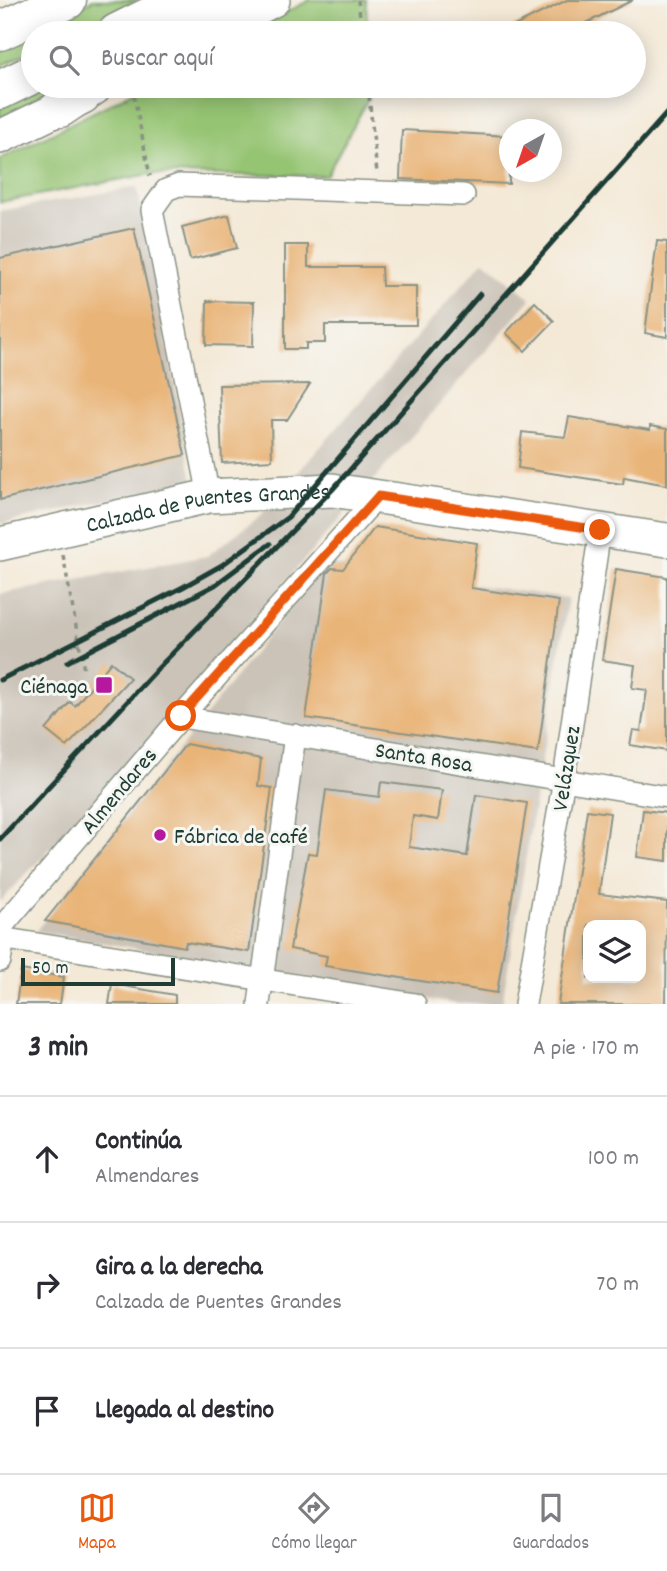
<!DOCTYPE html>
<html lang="es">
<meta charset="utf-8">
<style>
body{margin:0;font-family:Dekko,sans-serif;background:#f2f2f3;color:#2b2b33}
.controls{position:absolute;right:21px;bottom:21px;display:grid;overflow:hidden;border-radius:14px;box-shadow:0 4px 18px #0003}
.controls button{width:63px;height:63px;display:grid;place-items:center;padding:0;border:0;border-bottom:2px solid #e1e1e2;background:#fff;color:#2b2b33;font:35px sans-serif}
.compass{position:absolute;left:499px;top:119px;width:63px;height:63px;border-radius:50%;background:#fff;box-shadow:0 4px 18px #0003;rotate:220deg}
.scale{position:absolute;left:21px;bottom:18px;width:154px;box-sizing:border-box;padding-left:7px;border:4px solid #1f3d34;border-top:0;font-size:19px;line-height:24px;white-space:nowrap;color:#1f3d34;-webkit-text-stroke:5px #f6f6f2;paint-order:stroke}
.stop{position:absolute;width:21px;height:21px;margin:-16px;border:5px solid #ea580c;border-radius:50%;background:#fff}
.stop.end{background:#ea580c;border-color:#fff;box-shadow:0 2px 7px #0008}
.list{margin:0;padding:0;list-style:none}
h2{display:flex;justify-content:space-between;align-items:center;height:91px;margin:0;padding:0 28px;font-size:30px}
h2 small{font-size:23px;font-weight:400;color:#7c7c81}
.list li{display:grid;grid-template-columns:46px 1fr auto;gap:21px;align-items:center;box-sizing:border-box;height:126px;padding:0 28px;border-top:2px solid #e1e1e2}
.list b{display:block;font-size:26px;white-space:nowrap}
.list p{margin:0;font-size:23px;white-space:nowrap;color:#7c7c81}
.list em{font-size:23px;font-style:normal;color:#7c7c81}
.icon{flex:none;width:38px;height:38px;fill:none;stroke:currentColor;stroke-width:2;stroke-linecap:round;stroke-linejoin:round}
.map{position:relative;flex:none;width:667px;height:1004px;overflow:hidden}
.search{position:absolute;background:#fff;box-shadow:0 4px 18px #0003;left:21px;right:21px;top:21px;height:77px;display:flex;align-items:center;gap:18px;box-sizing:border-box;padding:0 24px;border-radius:38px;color:#7c7c81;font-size:26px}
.sheet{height:469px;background:#fff}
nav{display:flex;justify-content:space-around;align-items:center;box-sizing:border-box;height:98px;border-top:2px solid #e1e1e2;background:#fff;font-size:19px;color:#7c7c81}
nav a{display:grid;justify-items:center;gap:4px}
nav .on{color:#ea580c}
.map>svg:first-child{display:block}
.industrial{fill:#cbc3b8}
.green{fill:#95c472;stroke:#5a8053;stroke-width:2}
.building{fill:#e9b477;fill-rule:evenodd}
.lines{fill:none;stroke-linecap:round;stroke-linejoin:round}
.street-casing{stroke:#8a9386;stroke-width:24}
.primary-casing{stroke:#8a9386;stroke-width:36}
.highway-casing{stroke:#8a9386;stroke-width:41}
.path{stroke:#8a9386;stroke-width:3.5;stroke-dasharray:5 5;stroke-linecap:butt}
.street{stroke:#fff;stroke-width:21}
.primary{stroke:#fff;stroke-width:33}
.highway{stroke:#fff;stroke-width:38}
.rail{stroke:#1f3d34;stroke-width:5}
.route{stroke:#ea580c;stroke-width:9}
.poi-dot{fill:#b5179e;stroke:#f6f6f2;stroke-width:2.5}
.labels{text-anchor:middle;stroke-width:6;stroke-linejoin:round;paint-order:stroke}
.street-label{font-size:23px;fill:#1f3d34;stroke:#f6f6f2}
.poi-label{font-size:23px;fill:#1f3d34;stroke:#f6f6f2;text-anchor:end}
</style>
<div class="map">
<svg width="667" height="1004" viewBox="0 0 667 1004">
<rect width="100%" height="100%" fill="#f6f6f2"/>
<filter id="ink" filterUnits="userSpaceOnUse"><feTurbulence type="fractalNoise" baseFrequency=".0143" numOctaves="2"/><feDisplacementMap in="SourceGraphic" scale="14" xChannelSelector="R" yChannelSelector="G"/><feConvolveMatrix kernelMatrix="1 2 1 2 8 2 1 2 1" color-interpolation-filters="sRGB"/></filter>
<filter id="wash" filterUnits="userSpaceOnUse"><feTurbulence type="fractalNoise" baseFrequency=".00686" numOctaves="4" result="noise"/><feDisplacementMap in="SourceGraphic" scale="28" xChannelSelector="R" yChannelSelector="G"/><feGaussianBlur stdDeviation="1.57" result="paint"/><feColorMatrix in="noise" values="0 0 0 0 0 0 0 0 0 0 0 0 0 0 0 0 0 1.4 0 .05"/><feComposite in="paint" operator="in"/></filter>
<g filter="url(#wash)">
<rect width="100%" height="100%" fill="#f4e9d7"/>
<g class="industrial">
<path d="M137,187L193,481L0,524V211Z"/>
<path d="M484,260L531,299L86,811L0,902V594L207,556L260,516Z"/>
<path d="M324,564L568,598L502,1004H455L36,931Z"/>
</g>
<g class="green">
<path d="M93,0H138L70,33H33V50L0,67V43Z"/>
<path d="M310,0H366L368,33H246Z"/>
<path d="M43,86H54L30,104L0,119V106Z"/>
<path d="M145,86H370V96L326,176L150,174L0,202V159Z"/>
</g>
<g id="blocks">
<g class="building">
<path d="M567,0H633L566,33H500Z"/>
<path d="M402,130L509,136V184L400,179Z"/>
<path d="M229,215L237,248L190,260L182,227Z"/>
<path d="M134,228L185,455L0,500V258Z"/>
<path d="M657,241L667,242V337L645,333Z"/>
<path d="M285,245H308V267H381L382,286H416V325H325V343H306V349H285Z"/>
<path d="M207,301L254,302L253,346L206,345Z"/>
<path d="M535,302L554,321L525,351L506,333Z"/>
<path d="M310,384L287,420H271L272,460L222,463L219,385Z"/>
<path d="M569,417L650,430V426L667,429V485L624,477L623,484L518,468L522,432L565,437Z"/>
<path d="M375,527L477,543L471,588L559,601L538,752L306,718L327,573L332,568L343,569Z"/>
<path d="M616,569L667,577V751L630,745L633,730L641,731L647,690L632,688L635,665L602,660Z"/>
<path d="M111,662L130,678L67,747L46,730L70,702L75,706Z"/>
<path d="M186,744L261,759L258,786L272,788L249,952L186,942L185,947L45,921Z"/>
<path d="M381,782L442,790L438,820L413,816L409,847L467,856L476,795L527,803L497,993L325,966L327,956L290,949L308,853L317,854L326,790L379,797Z"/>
<path d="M587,810L610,813L599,894L667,902L666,1004H558ZM588,925H641V978H588Z"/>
<path d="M643,810L667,813V861L637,857Z"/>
<path d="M21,970L64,977L60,1004H16Z"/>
<path d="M112,984L175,995V1004H109Z"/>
</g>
</g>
</g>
<g filter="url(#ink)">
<use href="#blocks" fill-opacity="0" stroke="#8a9386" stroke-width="2"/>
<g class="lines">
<defs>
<g id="street">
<path d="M209,496L152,210L166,190L179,185L464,195"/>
<path d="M181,717L667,797"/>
<path d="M0,929L181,717L378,496"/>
<path d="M0,938L415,1004"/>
<path d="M0,961L4,938"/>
<path d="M259,1004L295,735"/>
<path d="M525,1004L564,779L600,530"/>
</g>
<g id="primary">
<path d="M209,33L273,0"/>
<path d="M0,137L83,97"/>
<path id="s1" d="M0,544L209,496L332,490L667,540"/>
</g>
<g id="highway">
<path d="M0,31L67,0"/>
<path d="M117,33L184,0"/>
<path d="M170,33L216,0"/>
<path d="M0,90L33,74"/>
<path d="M60,108L93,86"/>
</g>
</defs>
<use href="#street" class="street-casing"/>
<use href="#primary" class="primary-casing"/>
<use href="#highway" class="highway-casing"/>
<g class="path">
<path d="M358,0L362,33"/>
<path d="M132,86L150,176"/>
<path d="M368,86L377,173"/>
<path d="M63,555L84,670"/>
</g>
<use href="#street" class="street"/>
<use href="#primary" class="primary"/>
<use href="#highway" class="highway"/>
<g class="rail">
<path d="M67,662L215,585L270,544"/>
<path d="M0,680L183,587L222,565L288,517L480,294"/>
<path d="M0,839L164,662L332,490L667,113"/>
</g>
</g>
</g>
<g class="lines" filter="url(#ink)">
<path class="route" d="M181,716L378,496L600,530"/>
</g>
<g class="poi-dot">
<rect x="95" y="676" width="18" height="18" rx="3.5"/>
<circle cx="160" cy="835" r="7"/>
</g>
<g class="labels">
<g class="street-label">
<text dy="8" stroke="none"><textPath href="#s1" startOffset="212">Calzada de Puentes Grandes</textPath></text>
<text transform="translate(424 756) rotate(9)" y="8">Santa Rosa</text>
<text transform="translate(565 768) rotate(-81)" y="8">Velázquez</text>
<text transform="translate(118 790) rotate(-50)" y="8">Almendares</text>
</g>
<g class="poi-label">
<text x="88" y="693">Ciénaga</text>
<text x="174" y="843" text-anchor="start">Fábrica de café</text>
</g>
</g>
</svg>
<div class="controls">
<button><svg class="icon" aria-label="layers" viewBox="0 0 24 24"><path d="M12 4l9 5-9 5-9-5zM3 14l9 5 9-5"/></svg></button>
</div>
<svg class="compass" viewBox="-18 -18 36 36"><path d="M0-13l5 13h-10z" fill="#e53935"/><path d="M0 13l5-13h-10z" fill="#7c7c81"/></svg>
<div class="scale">50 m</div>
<div class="stop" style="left:181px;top:716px"></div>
<div class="stop end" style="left:600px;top:530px"></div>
<div class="search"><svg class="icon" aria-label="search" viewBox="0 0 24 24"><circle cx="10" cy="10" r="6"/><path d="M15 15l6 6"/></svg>Buscar aquí</div>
</div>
<section class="sheet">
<h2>3 min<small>A pie · 170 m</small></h2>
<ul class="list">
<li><svg class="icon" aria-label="ahead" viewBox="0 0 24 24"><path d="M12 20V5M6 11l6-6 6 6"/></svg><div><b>Continúa</b><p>Almendares</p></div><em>100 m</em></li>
<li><svg class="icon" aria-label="right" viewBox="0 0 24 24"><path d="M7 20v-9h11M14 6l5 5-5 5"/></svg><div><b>Gira a la derecha</b><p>Calzada de Puentes Grandes</p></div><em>70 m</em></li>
<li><svg class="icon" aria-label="arrive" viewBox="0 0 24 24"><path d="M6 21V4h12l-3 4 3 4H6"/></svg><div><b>Llegada al destino</b></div></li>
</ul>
</section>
<nav>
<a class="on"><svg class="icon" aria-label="map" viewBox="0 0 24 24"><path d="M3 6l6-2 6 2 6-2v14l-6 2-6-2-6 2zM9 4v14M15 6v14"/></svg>Mapa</a>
<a><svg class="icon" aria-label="directions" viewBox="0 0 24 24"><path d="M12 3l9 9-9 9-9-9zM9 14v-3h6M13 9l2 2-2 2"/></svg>Cómo llegar</a>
<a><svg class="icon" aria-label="saved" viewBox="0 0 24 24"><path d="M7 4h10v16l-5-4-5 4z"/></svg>Guardados</a>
</nav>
